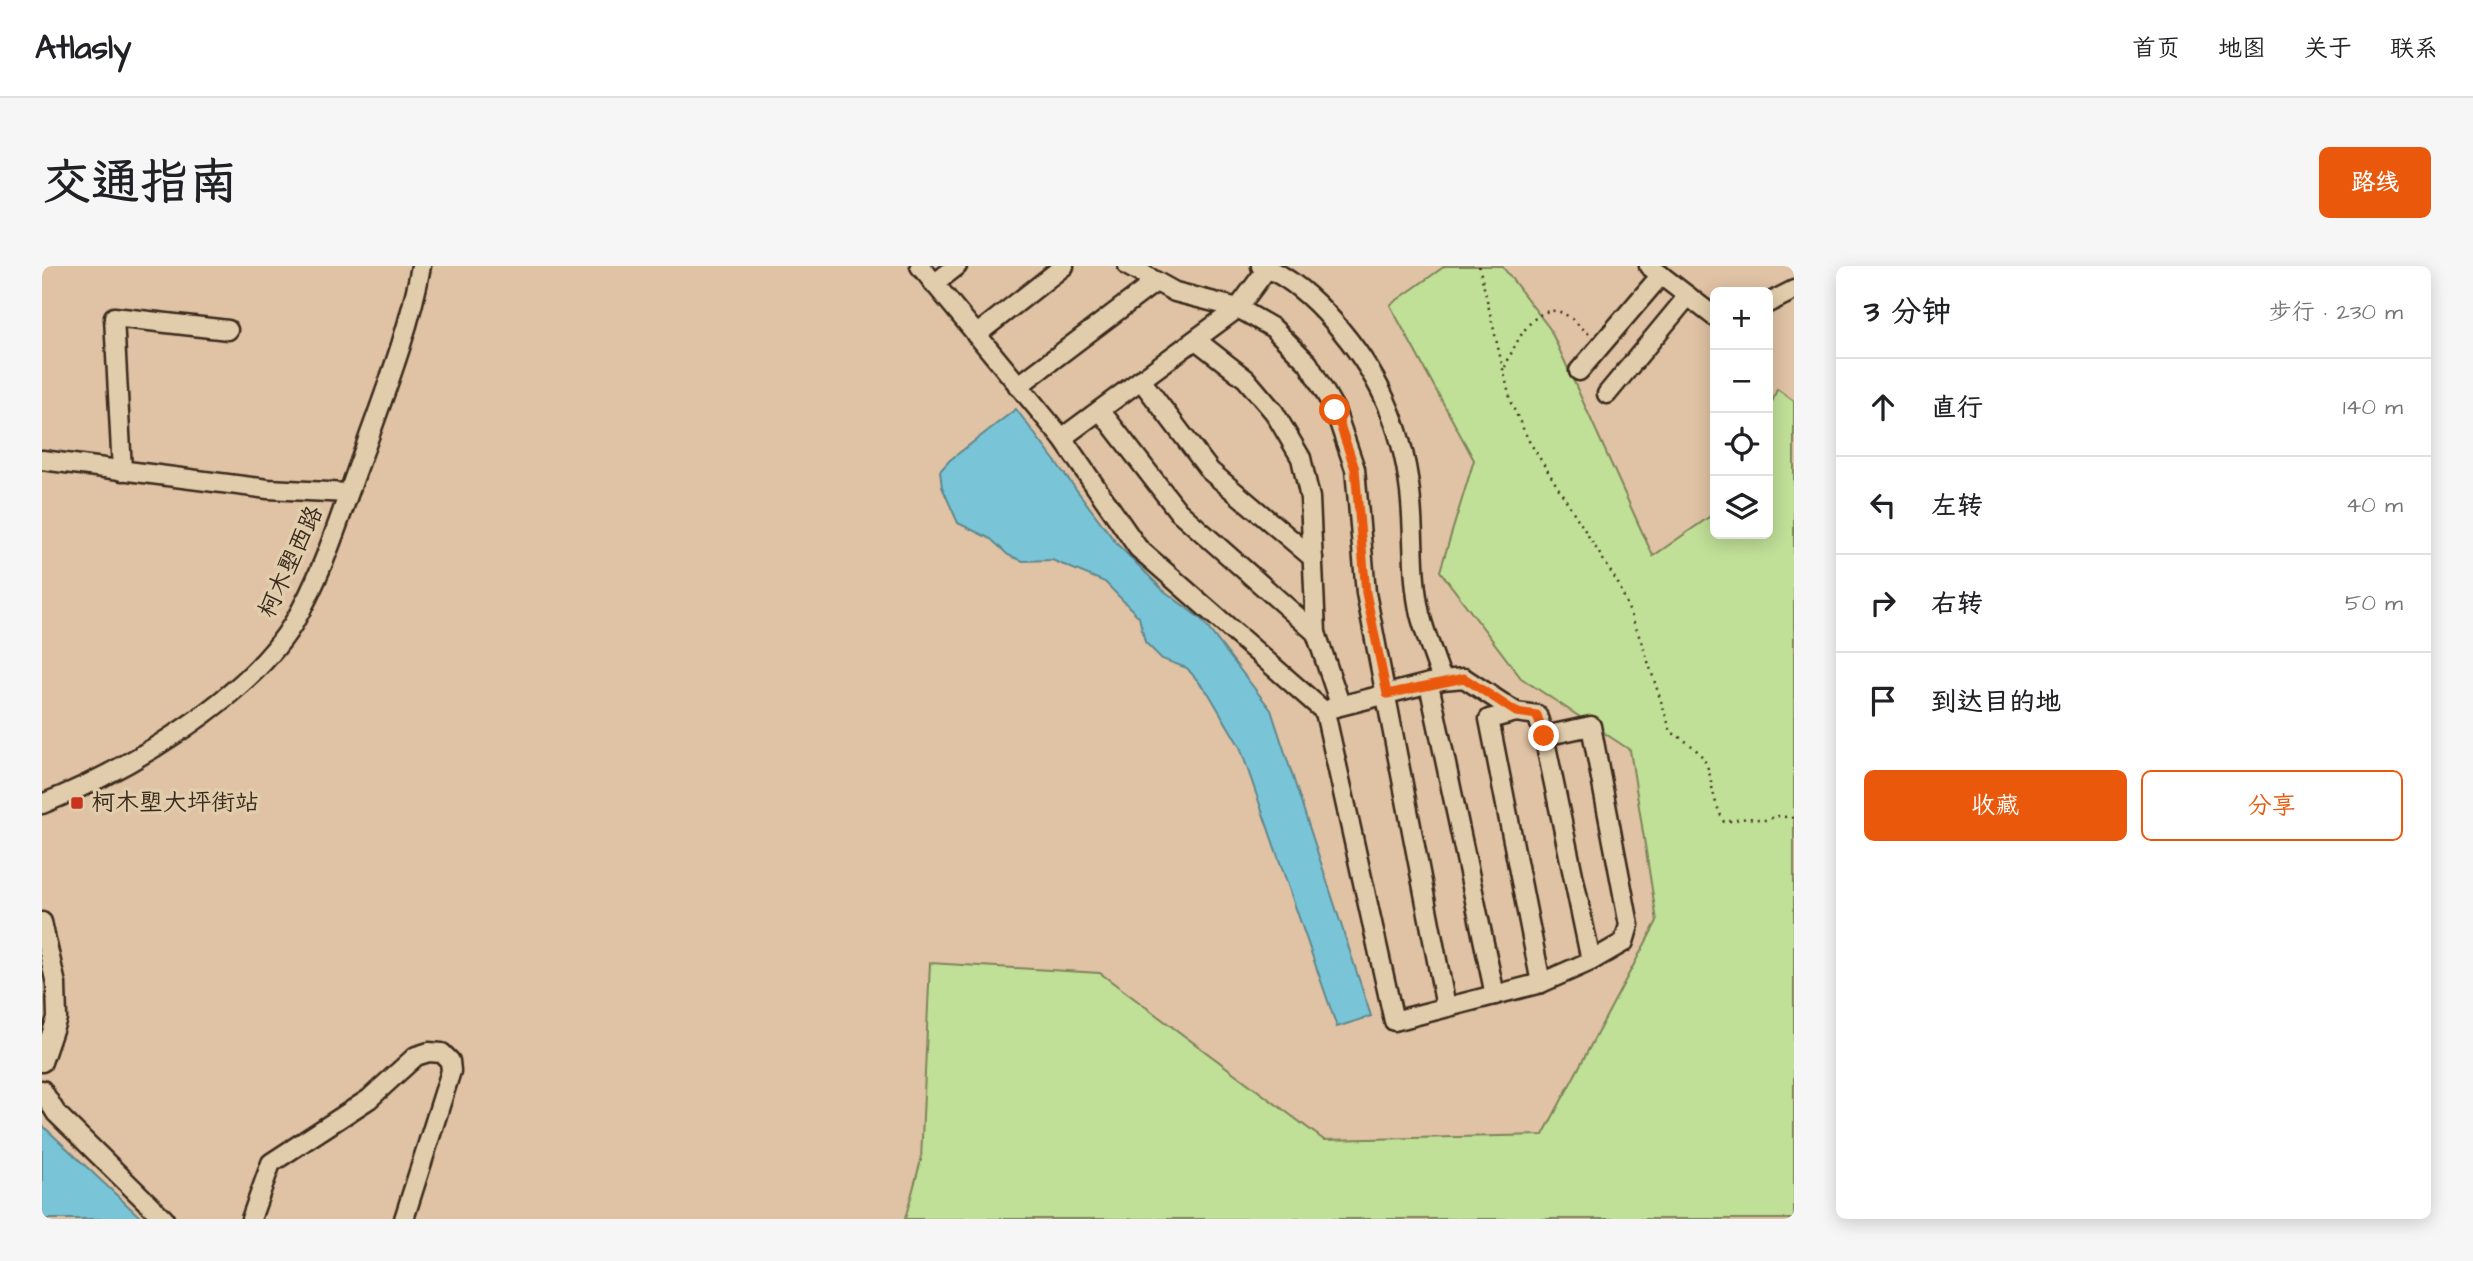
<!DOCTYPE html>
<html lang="zh">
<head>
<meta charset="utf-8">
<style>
	body { margin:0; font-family:"Architects Daughter","LXGW WenKai TC",sans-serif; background:#f6f6f6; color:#202124 }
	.controls { position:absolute; right:21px; top:21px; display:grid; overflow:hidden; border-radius:10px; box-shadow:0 4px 18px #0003 }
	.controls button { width:63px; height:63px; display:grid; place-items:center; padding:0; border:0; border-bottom:2px solid #e0e0e0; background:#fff; color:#202124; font:35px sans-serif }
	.stop { position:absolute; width:21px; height:21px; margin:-16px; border:5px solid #ea580c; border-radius:50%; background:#fff }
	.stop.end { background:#ea580c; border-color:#fff; box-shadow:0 2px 7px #0008 }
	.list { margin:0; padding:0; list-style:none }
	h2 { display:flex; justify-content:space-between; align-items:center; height:91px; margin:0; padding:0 28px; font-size:30px }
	h2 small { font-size:23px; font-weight:400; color:#757577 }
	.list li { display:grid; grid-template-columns:46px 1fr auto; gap:21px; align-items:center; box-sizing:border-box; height:98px; padding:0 28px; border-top:2px solid #e0e0e0 }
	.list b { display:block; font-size:26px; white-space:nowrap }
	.list em { font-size:23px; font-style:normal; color:#757577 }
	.actions { display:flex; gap:14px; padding:21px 28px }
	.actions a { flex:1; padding:16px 0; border:2px solid #ea580c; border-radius:10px; text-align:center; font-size:24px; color:#ea580c }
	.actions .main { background:#ea580c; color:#fff }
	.icon { flex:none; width:38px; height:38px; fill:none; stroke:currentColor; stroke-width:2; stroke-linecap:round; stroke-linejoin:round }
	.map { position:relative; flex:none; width:1752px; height:953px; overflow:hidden; border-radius:10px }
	header { display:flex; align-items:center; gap:42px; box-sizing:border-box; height:98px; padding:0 35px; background:#fff; border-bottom:2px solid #e0e0e0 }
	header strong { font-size:33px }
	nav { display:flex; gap:38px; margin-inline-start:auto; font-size:24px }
	.intro { display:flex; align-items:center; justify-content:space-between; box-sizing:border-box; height:168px; padding:0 42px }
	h1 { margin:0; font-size:49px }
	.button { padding:18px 32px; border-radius:10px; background:#ea580c; color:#fff; font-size:24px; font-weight:700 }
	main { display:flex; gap:42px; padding:0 42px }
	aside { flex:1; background:#fff; border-radius:10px; box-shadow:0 4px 18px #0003 }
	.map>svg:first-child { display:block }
	.green { fill:#c0df97; stroke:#7e845a; stroke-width:2 }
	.water { fill:#79c5d7; stroke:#60878d; stroke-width:2 }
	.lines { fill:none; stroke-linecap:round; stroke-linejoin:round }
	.minor-casing { stroke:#3b2a1e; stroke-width:23 }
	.path { stroke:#3b2a1e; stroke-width:2.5; stroke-dasharray:2 5; stroke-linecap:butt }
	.minor { stroke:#e1cdab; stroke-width:18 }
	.route { stroke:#ea580c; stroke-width:9 }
	.poi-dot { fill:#c8321e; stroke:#e1cdab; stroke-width:2.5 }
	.labels { text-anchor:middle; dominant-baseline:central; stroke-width:7; stroke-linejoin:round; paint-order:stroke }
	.street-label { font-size:24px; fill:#3b2a1e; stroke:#e1cdab }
	.poi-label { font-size:24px; fill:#3b2a1e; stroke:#e1cdab; text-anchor:start }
</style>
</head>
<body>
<header>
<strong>Atlasly</strong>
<nav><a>首页</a><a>地图</a><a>关于</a><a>联系</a></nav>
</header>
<div class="intro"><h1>交通指南</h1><a class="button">路线</a></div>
<main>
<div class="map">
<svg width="1752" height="953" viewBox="0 0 1752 953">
	<rect width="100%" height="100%" fill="#e0c2a4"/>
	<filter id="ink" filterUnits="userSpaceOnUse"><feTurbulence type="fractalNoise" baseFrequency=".0143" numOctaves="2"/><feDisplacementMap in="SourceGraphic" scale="14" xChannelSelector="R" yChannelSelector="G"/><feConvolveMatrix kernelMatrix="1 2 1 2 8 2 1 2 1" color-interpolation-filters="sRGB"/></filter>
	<g filter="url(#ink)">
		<path class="green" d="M1403 0H1460L1508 63 1611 290 1673 247V268H1726V147L1735 123 1752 135V953H863L879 894 888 697 1058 707 1282 874 1501 869 1615 655 1588 484 1479 412 1398 305 1432 194 1348 39Z"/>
		<g class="water">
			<path d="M974 143 1075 278 1121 324 1159 353 1229 444 1329 750 1295 761 1198 481 1167 428 1145 402 1120 393 1103 376 1097 351 1063 316 1010 294 981 295 966 289 949 273 916 257 900 221 898 205 908 194Z"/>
			<path d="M0 859 100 953H0Z"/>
		</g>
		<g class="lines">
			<defs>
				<g id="minor">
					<path d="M878 0 1020 172 1096 282 1283 446 1352 755 1499 717 1549 695 1502 470 1549 460 1587 659 1582 676 1549 695"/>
					<path d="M1086 0 1133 26 1196 42 1231 62 1266 97 1293 144 1313 203 1324 327 1404 741"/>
					<path d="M1219 0C1246 9 1273 34 1291 55 1336 106 1360 158 1368 226 1373 267 1369 308 1378 348 1384 371 1393 393 1400 414"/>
					<path d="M1607 0 1673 51"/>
					<path d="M892 18 915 0"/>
					<path d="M1726 37 1752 24"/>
					<path d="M934 69 1022 0"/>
					<path d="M1154 74 1204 113 1232 146 1259 192 1268 232 1274 367 1298 438"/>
					<path d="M1537 105 1619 9"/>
					<path d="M1099 114 1168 205 1271 292"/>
					<path d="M976 120 1112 17"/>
					<path d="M1565 128 1646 30"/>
					<path d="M1058 144 1136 245 1274 367"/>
					<path d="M1020 172 1196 42 1227 0"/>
					<path d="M0 194 226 223 306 227"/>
					<path d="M80 205 72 51 186 64"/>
					<path d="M1387 418 1453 729"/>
					<path d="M1290 442 1400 414 1422 412 1474 446 1495 449 1502 470"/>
					<path d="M1474 446 1447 453 1499 717"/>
					<path d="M0 538C82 506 204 434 251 358 283 305 301 240 323 182 344 123 368 62 379 0"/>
					<path d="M0 656 14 718 15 752 0 796"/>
					<path d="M0 824 14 847 122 953"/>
					<path d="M209 953 229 897 327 833 374 790 387 786 400 787 408 795 409 805 362 953"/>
				</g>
			</defs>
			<use href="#minor" class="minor-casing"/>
			<g class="path">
				<path d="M1437 0 1469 137 1487 175 1577 319 1601 380 1629 466C1683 497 1658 509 1682 556L1706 552 1723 554 1736 550 1752 552"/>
				<path d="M1463 101C1471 83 1490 37 1518 46 1529 50 1540 63 1549 69"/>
			</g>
			<use href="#minor" class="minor"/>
		</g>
	</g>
	<g class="lines" filter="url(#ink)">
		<path class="route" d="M1293 144 1313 203 1324 327 1345 428 1422 412 1474 446 1495 449 1502 470"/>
	</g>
	<rect class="poi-dot" x="28" y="530" width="14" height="14" rx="3.5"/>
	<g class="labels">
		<g class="street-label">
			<text transform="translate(249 296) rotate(-65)">柯木塱西路</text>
		</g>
		<g class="poi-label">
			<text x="49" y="537">柯木塱大坪街站</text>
		</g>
	</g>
</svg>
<div class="controls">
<button>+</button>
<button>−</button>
<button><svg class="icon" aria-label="locate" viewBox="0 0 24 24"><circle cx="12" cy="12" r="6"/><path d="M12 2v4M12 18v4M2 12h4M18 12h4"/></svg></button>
<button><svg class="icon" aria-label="layers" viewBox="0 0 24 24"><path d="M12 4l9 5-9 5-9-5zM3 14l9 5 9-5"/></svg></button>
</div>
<div class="stop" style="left:1293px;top:144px"></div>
<div class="stop end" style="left:1502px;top:470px"></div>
</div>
<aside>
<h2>3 分钟<small>步行 · 230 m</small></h2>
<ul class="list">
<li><svg class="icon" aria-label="ahead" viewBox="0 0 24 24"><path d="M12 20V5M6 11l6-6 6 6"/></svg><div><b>直行</b></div><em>140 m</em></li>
<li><svg class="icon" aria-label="left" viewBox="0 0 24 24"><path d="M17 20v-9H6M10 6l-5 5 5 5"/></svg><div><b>左转</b></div><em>40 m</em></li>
<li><svg class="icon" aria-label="right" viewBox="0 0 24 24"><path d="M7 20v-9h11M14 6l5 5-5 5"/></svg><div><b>右转</b></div><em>50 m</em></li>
<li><svg class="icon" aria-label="arrive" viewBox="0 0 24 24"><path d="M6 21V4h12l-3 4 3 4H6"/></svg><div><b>到达目的地</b></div></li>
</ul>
<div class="actions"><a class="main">收藏</a><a>分享</a></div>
</aside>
</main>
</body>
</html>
